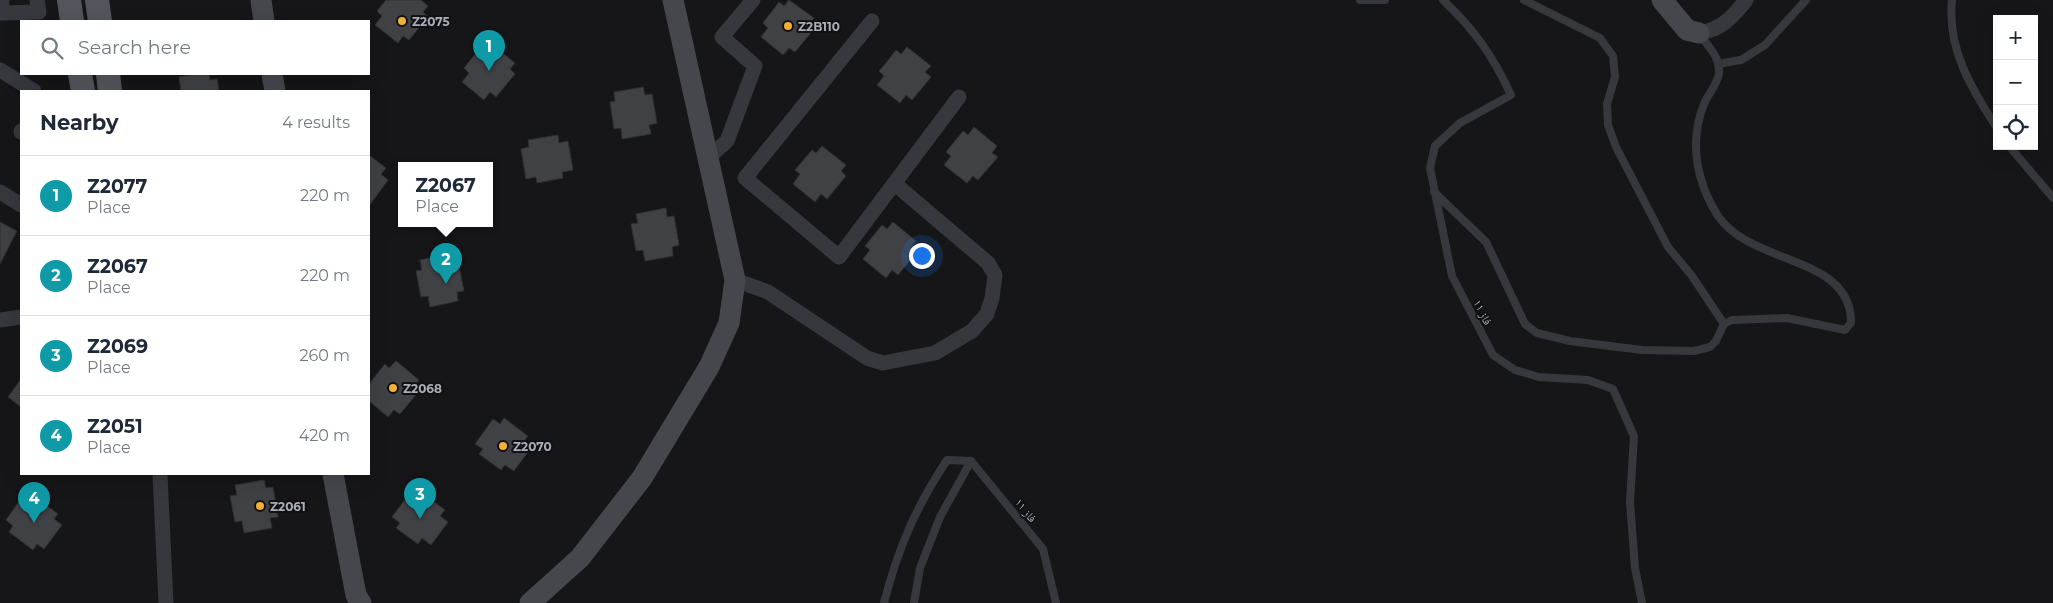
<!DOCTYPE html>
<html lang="en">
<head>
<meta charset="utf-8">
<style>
	body { margin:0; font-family:Montserrat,"Noto Naskh Arabic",sans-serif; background:#f6f6f7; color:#1f2937 }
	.controls { position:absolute; right:15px; top:15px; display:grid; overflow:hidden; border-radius:0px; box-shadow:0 5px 20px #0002 }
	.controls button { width:45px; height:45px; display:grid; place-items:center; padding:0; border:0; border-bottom:1px solid #e0e1e3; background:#fff; color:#1f2937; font:25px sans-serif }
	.you { position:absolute; left:921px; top:255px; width:18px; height:18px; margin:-12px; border:4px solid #fff; border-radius:50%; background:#1a73e8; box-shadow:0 0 0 8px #1a73e833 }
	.badge { display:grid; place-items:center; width:32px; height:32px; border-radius:50%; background:#7e6636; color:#fff; font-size:16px; font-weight:700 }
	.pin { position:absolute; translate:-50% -41px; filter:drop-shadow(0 1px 2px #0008) }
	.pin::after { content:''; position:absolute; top:26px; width:18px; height:15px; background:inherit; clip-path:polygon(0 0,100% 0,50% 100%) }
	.popup { position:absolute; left:398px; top:162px; width:95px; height:65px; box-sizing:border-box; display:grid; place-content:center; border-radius:0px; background:#fff; filter:drop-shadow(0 1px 4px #0005); font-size:16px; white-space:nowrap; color:#747a83 }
	.popup b { font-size:19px; color:#1f2937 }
	.popup::after { content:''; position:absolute; left:50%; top:100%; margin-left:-10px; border:10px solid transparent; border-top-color:#fff }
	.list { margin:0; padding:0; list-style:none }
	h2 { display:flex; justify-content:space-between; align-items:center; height:65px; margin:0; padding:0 20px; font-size:21px }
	h2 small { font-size:16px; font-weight:400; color:#747a83 }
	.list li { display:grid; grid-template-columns:32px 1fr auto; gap:15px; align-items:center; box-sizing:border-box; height:80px; padding:0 20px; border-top:1px solid #e0e1e3 }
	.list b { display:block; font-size:19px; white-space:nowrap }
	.list p { margin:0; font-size:16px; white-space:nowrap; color:#747a83 }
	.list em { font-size:16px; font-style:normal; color:#747a83 }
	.icon { flex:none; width:28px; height:28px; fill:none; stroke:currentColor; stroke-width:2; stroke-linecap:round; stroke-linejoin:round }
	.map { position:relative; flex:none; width:2053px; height:603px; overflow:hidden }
	.search { position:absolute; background:#fff; box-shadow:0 5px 20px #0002; left:20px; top:20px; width:350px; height:55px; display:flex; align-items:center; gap:12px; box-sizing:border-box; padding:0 18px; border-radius:0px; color:#747a83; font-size:19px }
	.panel { position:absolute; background:#fff; box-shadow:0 5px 20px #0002; left:20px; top:90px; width:350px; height:385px; border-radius:0px }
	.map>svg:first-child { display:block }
	.building { fill:#404145; stroke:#303034 }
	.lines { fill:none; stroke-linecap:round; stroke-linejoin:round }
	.lane { stroke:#37383d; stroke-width:8 }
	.street { stroke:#37383d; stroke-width:15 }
	.secondary { stroke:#45474d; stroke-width:21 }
	.primary { stroke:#53555c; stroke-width:24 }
	.poi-dot { fill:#f2b134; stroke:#111113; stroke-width:2 }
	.labels { text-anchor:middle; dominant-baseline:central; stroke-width:4; stroke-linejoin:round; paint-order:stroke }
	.poi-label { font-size:12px; font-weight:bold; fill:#a8adb8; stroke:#111113; text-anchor:start }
	.street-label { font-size:12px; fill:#a8adb8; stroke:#111113 }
</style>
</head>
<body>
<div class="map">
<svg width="2053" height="603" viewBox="0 0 2053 603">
	<rect width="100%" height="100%" fill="#161618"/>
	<g class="building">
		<path d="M386 0H421L428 6 423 12 428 17 409 40 403 36 398 43 375 25 382 16 377 11Z"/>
		<path d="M789 0 814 18 808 24 814 29 795 52 789 48 783 55 761 37 768 28 763 23 779 2 784 6Z"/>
		<path d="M491 44 515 63 510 69 515 74 496 97 490 92 484 100 462 82 469 73 464 68 481 47 485 51Z"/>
		<path d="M907 47 931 66 925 72 931 77 912 100 906 95 900 103 877 85 884 76 879 71 886 63 896 50 901 54Z"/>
		<path d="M196 74H209L210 80 217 79 219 91H181L179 77Z"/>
		<path d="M643 87 645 95 652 94 657 123 649 125 651 134 622 139 621 128 614 129 610 102 615 101 614 92Z"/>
		<path d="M974 127 997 146 992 153 998 157 978 180 973 176 967 183 944 165 951 156 946 152 963 131 968 135Z"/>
		<path d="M558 135 559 143 568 141 573 170 562 172 563 178 537 183 536 177 526 179 521 149 529 147 528 140Z"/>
		<path d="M822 146 846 165 841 171 846 176 827 199 821 194 815 202 793 184 800 174 795 170 812 150 816 153Z"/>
		<path d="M369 155 386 168 381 174 388 180 369 206Z"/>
		<path d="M666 208 667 217 674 216 679 245 672 247 673 256 645 261 643 250 636 251 631 224 638 223 636 214Z"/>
		<path d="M0 222 17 231 0 264Z"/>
		<path d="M893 222 916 241 911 247 917 252 898 275 892 270 886 278 863 259 870 250 865 246 882 225 887 229Z"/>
		<path d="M450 254 451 262 458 261 464 291 457 292 458 301 430 307 428 296 421 297 416 271 422 270 420 260Z"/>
		<path d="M396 361 419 380 414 387 419 391 400 414 394 410 388 417 369 401V384L385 364 389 368Z"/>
		<path d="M21 379V407L8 397Z"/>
		<path d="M504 418 528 436 523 442 531 448 514 471 505 465 501 470 479 454 483 449 475 444 493 419 500 424Z"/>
		<path d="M264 480 266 488 273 487 278 517 270 518 272 528 244 533 242 521 235 522 230 496 237 495 235 485Z"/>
		<path d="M421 492 445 510 440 516 448 522 431 545 422 538 418 544 396 528 400 523 392 517 410 493 417 498Z"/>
		<path d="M22 497 32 504 36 498 58 514 54 519 62 525 44 549 37 544 33 550 9 532 13 526 6 520Z"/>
	</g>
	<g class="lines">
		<g class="lane">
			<path d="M1360 0H1385"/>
			<path d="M1443 0C1474 29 1493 56 1511 95L1460 123 1435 146 1430 168 1452 276 1493 355 1515 370 1539 377 1588 380 1613 389 1634 436 1630 502 1635 568 1642 603"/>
			<path d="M1524 0 1600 38 1613 56 1615 77 1607 104 1608 125 1616 147 1668 247 1692 276 1724 324"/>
			<path d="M1952 0C1947 49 1971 88 1997 128"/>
			<path d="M1718 64 1741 60 1765 45 1806 0"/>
			<path d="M2009 146 2053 198"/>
			<path d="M1434 192 1486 242 1525 324 1537 333 1570 341 1642 350 1694 351 1710 347 1716 341 1724 324 1732 320 1787 318 1845 330 1851 323C1852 255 1752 266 1718 216 1696 182 1689 141 1704 104 1708 94 1718 84 1719 73 1721 58 1707 45 1699 33"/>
			<path d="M884 603C898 548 916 507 947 460L971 461 1043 549 1056 603"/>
			<path d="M914 603 920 568 940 517 971 461"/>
		</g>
		<g class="street">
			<path d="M2 0 1 13 39 12 37 0"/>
			<path d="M872 21 745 178 839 257 959 97"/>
			<path d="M1699 33C1721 30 1733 17 1746 0"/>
			<path d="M0 70 34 91"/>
			<path d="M21 131V132"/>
			<path d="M708 158 727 141 755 66 722 37 753 0"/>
			<path d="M0 192 21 205"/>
			<path d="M735 280 768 292 867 358 883 363 935 353 972 331 987 314 992 298 995 275 988 263 895 184"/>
			<path d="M0 320 21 317"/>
			<path d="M160 474 166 603"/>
		</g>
		<g class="secondary">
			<path d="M261 0 264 21"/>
			<path d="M1662 0 1687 30 1699 33"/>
			<path d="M272 74 275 91"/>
			<path d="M333 474 356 595 361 603"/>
			<path d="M530 603 580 558 642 478 709 367 729 323 735 280 673 0"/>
		</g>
		<g class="primary">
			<path d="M69 0 72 21"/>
			<path d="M97 0 100 21"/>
			<path d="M80 74 83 91"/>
			<path d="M108 74 110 91"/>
		</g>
	</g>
	<g class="poi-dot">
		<circle cx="402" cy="21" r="5"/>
		<circle cx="788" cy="26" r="5"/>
		<circle cx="393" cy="388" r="5"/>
		<circle cx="503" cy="446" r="5"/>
		<circle cx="260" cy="506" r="5"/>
	</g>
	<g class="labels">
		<g class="poi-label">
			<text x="412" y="21">Z2075</text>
			<text x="798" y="26">Z2B110</text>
			<text x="403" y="388">Z2068</text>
			<text x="513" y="446">Z2070</text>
			<text x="270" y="506">Z2061</text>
		</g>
		<g class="street-label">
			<text transform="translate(1483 312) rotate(63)">فاز ۱۱</text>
			<text transform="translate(1026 510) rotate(51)">فاز ۱۱</text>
		</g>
	</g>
</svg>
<div class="controls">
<button>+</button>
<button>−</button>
<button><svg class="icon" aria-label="locate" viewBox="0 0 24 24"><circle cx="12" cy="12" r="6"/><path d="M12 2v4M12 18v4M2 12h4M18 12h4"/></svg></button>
</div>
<div class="you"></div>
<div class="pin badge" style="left:489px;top:71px;background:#0f9aa8">1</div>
<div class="pin badge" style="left:446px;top:284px;background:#0f9aa8">2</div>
<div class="popup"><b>Z2067</b>Place</div>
<div class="pin badge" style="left:420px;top:519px;background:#0f9aa8">3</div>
<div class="pin badge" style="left:34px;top:523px;background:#0f9aa8">4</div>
<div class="search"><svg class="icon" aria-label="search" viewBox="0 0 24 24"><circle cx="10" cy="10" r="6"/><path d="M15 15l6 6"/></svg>Search here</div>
<section class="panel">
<h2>Nearby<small>4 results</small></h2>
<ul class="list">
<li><span class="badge" style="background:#0f9aa8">1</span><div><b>Z2077</b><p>Place</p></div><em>220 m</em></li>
<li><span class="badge" style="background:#0f9aa8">2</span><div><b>Z2067</b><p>Place</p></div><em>220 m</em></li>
<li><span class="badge" style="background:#0f9aa8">3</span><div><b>Z2069</b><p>Place</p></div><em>260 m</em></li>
<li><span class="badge" style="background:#0f9aa8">4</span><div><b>Z2051</b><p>Place</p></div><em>420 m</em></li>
</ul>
</section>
</div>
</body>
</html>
